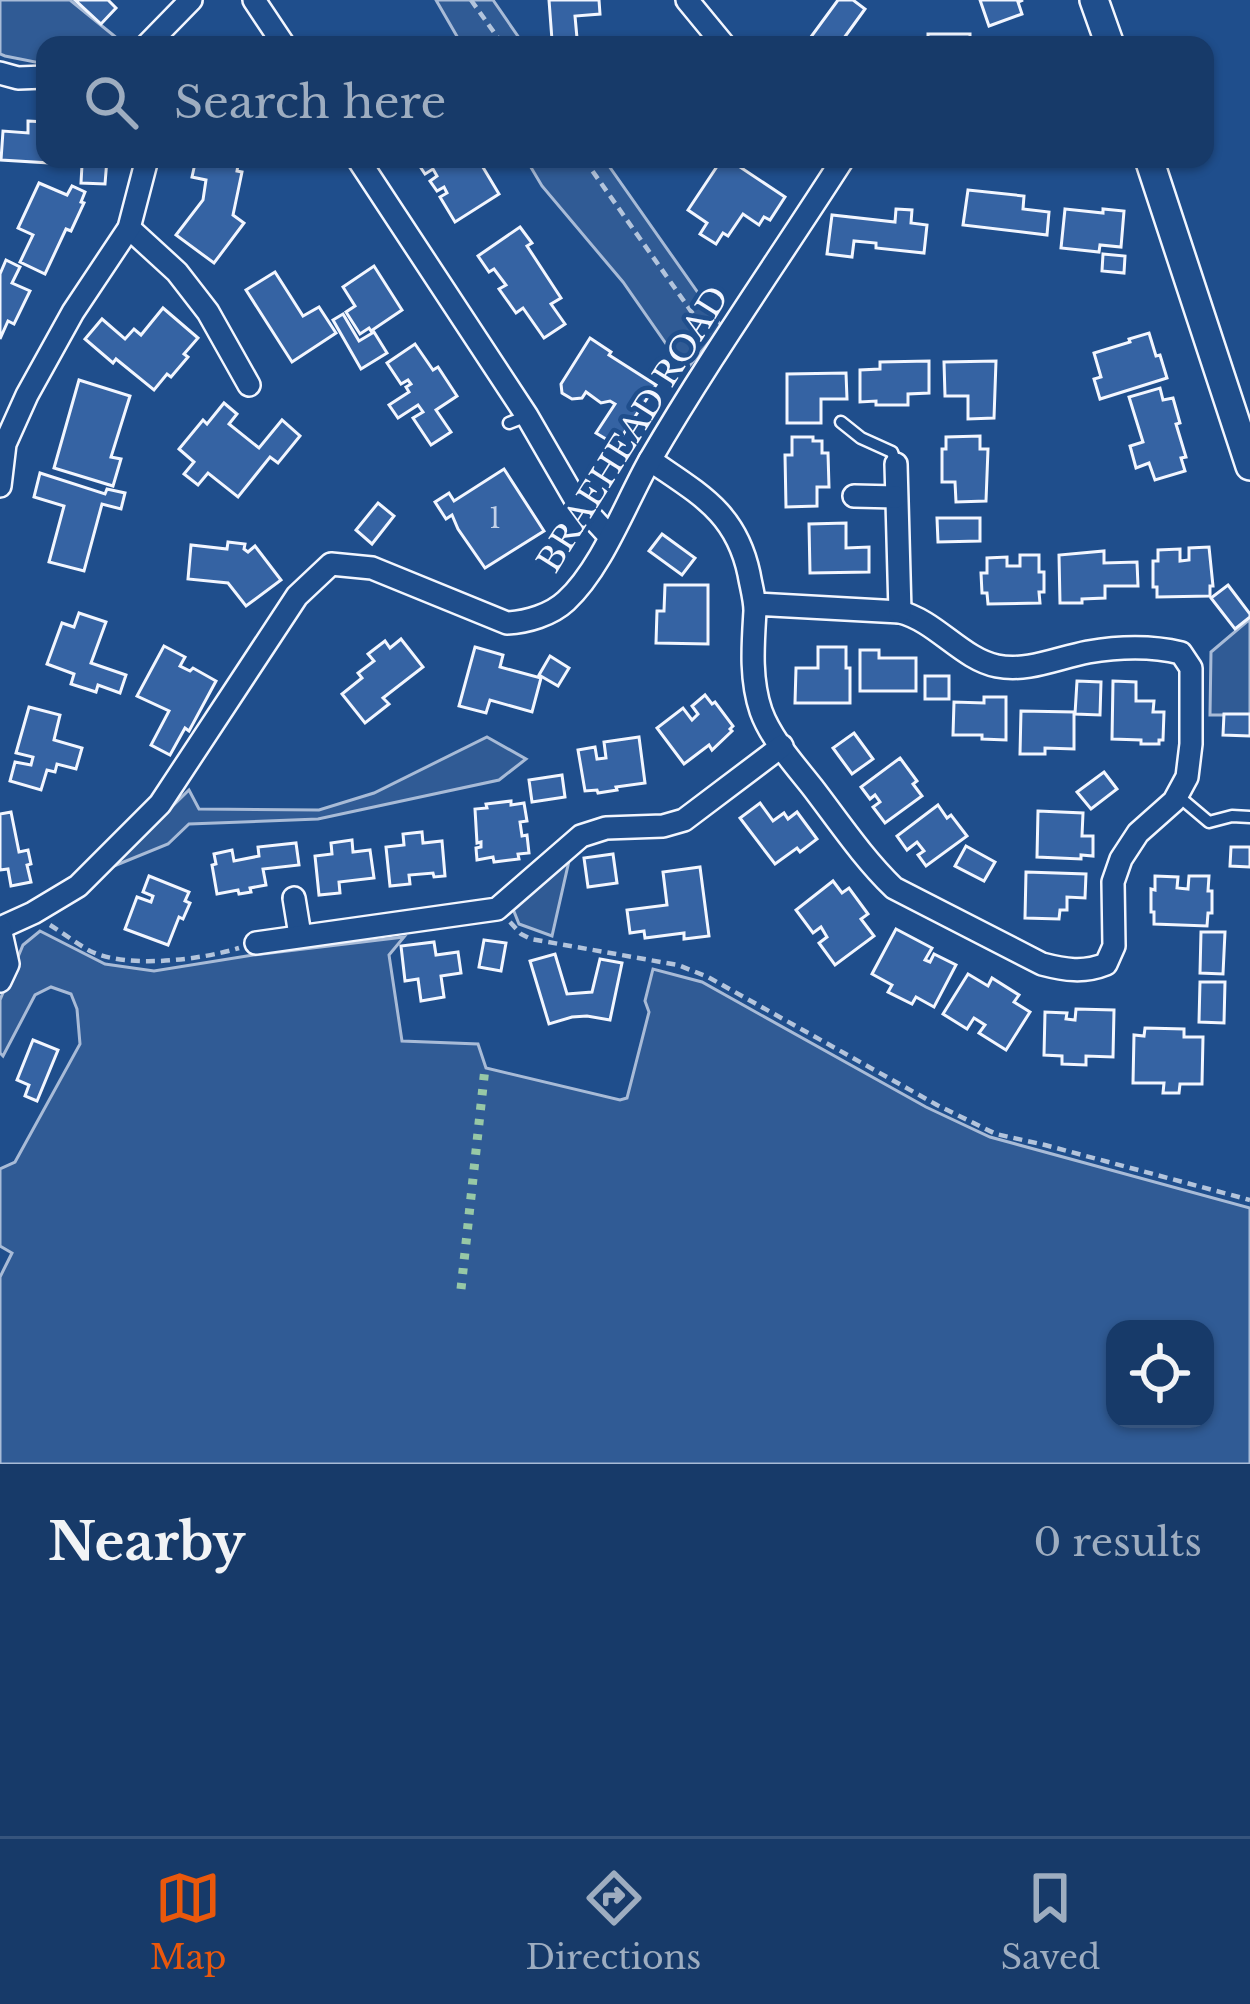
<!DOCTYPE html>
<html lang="en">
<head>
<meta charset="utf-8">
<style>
	body { margin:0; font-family:"Libre Baskerville",serif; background:#20416f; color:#f1f3f6 }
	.controls { position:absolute; right:36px; bottom:36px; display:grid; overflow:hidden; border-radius:24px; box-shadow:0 3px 9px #0004 }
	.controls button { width:108px; height:108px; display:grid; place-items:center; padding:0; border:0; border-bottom:3px solid #36547d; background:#173a69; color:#f1f3f6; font:60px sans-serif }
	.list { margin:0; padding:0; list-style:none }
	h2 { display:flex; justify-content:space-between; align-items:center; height:156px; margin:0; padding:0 48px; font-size:51px }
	h2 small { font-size:39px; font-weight:400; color:#9eadc0 }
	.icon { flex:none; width:66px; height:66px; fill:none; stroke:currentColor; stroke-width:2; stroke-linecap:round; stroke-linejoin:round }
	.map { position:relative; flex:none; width:1250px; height:1464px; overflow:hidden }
	.search { position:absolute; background:#173a69; box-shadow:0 3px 9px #0004; left:36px; right:36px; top:36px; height:132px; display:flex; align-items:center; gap:30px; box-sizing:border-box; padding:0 42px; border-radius:24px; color:#9eadc0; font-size:45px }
	.sheet { height:372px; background:#173a69 }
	nav { display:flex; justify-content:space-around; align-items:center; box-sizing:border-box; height:168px; border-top:3px solid #36547d; background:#173a69; font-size:33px; color:#9eadc0 }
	nav a { display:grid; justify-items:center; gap:6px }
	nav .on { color:#ea580c }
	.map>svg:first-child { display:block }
	.built { fill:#305b95; stroke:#a8bbd7; stroke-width:3; fill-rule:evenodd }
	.building { fill:#3563a3; stroke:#f2f6ff; stroke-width:3 }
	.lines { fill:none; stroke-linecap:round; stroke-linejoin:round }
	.lane-casing { stroke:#f2f6ff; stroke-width:15 }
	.street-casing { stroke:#f2f6ff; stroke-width:26 }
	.secondary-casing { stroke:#f2f6ff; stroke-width:32 }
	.path { stroke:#b3c4dc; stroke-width:4.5; stroke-dasharray:9 6; stroke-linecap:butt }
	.lane { stroke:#1f4e8c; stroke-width:10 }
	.street { stroke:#1f4e8c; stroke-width:21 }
	.secondary { stroke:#1f4e8c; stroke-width:27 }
	.hedge { stroke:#97c8a6; stroke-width:9; stroke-dasharray:6 9; stroke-linecap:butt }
	.labels { text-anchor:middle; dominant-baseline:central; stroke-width:9; stroke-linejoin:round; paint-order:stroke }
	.number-label { font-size:27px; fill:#c3d1e8 }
	.street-label { font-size:33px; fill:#f2f6ff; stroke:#1f4e8c }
</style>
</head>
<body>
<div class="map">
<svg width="1250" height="1464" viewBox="0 0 1250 1464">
	<rect width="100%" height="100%" fill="#1f4e8c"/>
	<g class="built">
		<path d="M0 0H70L118 39 106 45H45V64L5 56 0 54Z"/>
		<path d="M436 0H493L524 45H462Z"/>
		<path d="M526 159H604L722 327 685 371 623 282 542 186Z"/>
		<path d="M1250 619V715H1210L1211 652Z"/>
		<path d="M487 737 526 759 499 780 318 819 189 824 168 844 109 868 189 790 199 809 319 810 374 793Z"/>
		<path d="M582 846 569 861 552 936 519 924 513 909Z"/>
		<path d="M40 931 105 964 154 971 253 955 404 937 389 955 402 1041 478 1044 486 1068 620 1100 627 1098 649 1012 645 1001 653 969 702 982 926 1107 990 1137 1250 1208V1464H0V1277L12 1253 0 1246V1169L15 1162 80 1044 77 1009 71 994 51 987 35 995 3 1056 0 1053V1000L23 945ZM1115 1329H1205V1419H1115Z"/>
	</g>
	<g class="building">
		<path d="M75 0H108L116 8 101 24Z"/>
		<path d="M549 0H599L600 14 575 16 577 38 552 40Z"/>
		<path d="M838 0H853L865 9 844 38 854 45H805Z"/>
		<path d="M980 0H1023L1018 2 1022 14 989 26Z"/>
		<rect x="928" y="34" width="42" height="11"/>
		<path d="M28 121 45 122V159H107L105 184 81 183 82 165 1 160 3 131 28 133Z"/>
		<path d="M196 159H239L237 171 242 172 233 215 244 223 214 263 176 235 203 200 206 180 192 177Z"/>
		<path d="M415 159H478L499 194 455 222 440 197 447 193 444 187 437 191 430 181 437 176 433 169 425 174Z"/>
		<path d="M722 159H728L785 197 770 220 764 217 759 225 743 214 728 236 723 233 716 244 700 234 707 223 688 210Z"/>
		<path d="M39 183 67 195 72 186 85 192 81 202 84 203 71 231 66 229 45 274 20 262 33 235 18 228Z"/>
		<path d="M968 190 1024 196 1023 209 1049 212 1047 235 963 225Z"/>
		<path d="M896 209 912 210 911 223 927 225 924 253 876 248V243L854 241 852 257 827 254 832 215 895 222Z"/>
		<path d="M1065 209 1103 213V209L1124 211 1121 247 1100 245 1099 252 1061 248Z"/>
		<path d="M520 227 532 243 527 246 561 298 551 304 565 324 544 338 523 308 516 313 499 289 506 285 494 269 489 272 478 256Z"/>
		<path d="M1103 254 1125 256 1124 273 1102 271Z"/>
		<path d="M6 260 20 267 12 283 30 291 14 324 8 321 0 339V274Z"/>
		<path d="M374 266 402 310 371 331 369 328 360 334 346 312 355 306 343 287Z"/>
		<path d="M275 272 303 316 319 307 336 333 292 362 246 290Z"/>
		<path d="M163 308 198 338 184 354 188 357 171 377 167 374 154 390 116 359 113 363 85 339 102 319 125 339 134 329 141 335Z"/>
		<path d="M343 314 359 341 374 332 387 353 361 369 333 320Z"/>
		<path d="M1149 333 1156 356 1160 355 1167 378 1100 399 1094 379 1101 377 1094 353 1130 342 1129 339Z"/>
		<path d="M590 338 611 352 609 355 656 385 616 445 596 433 615 404 610 401 601 403 586 392 582 398 572 399 562 393 561 384Z"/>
		<path d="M415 344 433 370 438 367 457 396 436 410 451 432 431 445 413 418 423 412 418 405 398 418 389 405 409 392 406 387 411 384 408 380 401 384 387 363Z"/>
		<path d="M929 361V393L908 394V405H876V401L860 402V370L880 369V362Z"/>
		<path d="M996 361 994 418 968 419V396H945L944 362Z"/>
		<path d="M846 373 847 399H821V423H787V374Z"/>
		<path d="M79 380 130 396 111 457 121 459 113 486 54 468Z"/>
		<path d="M1160 388 1163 400 1173 398 1180 423 1176 424 1186 457 1181 458 1185 471 1155 480 1149 463 1136 468 1130 446 1143 442 1129 397Z"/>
		<path d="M224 403 237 414 229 424 259 448 282 420 300 436 278 463 270 457 238 497 208 473 198 485 184 474 194 462 179 449 203 420 207 424Z"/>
		<path d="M980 436V449H988L986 501 956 502 955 482H942V449H946V437Z"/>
		<path d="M792 437H813V441H822V453H828L829 487H817V506L786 507 785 455H792Z"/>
		<path d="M504 469 544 531 485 568 458 529 452 515 446 519 435 502 449 493 454 501Z"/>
		<path d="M40 473 105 494 107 489 125 493 121 509 102 504 84 571 49 562 64 506 34 497Z"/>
		<path d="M378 503 394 516 372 544 356 530Z"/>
		<path d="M937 518H980V541L938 542Z"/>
		<path d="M846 523V548L869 547V572L810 573 809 524Z"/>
		<path d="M662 534 695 558 682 575 649 551Z"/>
		<path d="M228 542 245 544 244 549 248 552 255 546 281 580 246 606 228 583 188 579 191 545 227 549Z"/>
		<path d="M1209 547 1213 586H1210V596L1157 597V587H1153V561H1158V550L1180 549V561L1189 560V548Z"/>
		<path d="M1104 551V563L1137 562 1138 586H1105V598L1082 599V603H1060L1059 555Z"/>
		<path d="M1020 555H1039V572H1044V592H1039L1040 603 988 604 987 593H982L981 573H987V558L1007 557V566H1020Z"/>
		<path d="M665 585H708V644L656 643 657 611H664Z"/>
		<path d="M1228 585 1250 614V617L1235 629 1211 598Z"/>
		<path d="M79 613 106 622 91 663 126 675 120 693 98 685 96 692 71 684 74 674 47 664 62 623 74 627Z"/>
		<path d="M401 639 423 667 383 698 389 704 365 723 342 694 362 678 358 673 374 661 368 654 385 641 390 648Z"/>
		<path d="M164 646 185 657 180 666 190 671 193 668 216 681 189 731 185 728 170 755 151 745 169 711 137 696Z"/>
		<path d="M475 647 503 655 500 667 541 678 532 712 490 700 486 713 459 706Z"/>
		<path d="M818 647H846V668H850V703H795L796 668H818Z"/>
		<path d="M860 650H879V658H916V691H860Z"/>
		<path d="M550 656 569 668 558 686 539 675Z"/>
		<rect x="925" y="676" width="24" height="23"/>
		<path d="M1077 681 1101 682 1100 715 1075 714Z"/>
		<path d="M1113 681 1136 682V701H1154L1153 712H1164L1163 740H1159V744H1141V740L1112 739Z"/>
		<path d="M705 695 712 704 715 702 733 726 730 729 732 731 712 750 709 745 684 764 657 728 683 708 692 720 698 714 692 706Z"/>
		<path d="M984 697H1006V740L982 739V735H953L954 702 984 703Z"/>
		<path d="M29 707 60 715 54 740 82 748 76 769 57 764 55 772 47 770 41 790 10 781 15 762 31 765 33 757 16 753Z"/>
		<path d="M1021 711 1074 712V749L1045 748V754H1020Z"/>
		<path d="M1224 714H1250V736L1223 735Z"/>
		<path d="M854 733 873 759 852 774 833 748Z"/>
		<path d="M639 737 645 783 616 787 617 790 598 793 597 790 585 791 578 750 595 747 597 759 606 758 604 742Z"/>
		<path d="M900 758 917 781 913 784 922 796 885 823 873 807 880 802 875 795 870 799 861 787Z"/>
		<path d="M1104 772 1117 789 1091 809 1077 792Z"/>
		<path d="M562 775 565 797 532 802 529 780Z"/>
		<path d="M511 801V805L524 803 527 821 520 822 522 836 527 835 529 853 518 854 519 859 494 862 493 857 477 860 476 848 481 847V842L477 843 475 809 487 808 486 804Z"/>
		<path d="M760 803 773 821 784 813 788 819 797 812 817 839 800 852 797 848 775 864 740 818Z"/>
		<path d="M938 805 947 818 951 815 967 836 926 866 918 855 924 851 917 842 907 850 897 836Z"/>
		<path d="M1038 811 1083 813 1082 836H1093V856L1081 855V859L1037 857Z"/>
		<path d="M11 812 19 852 28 850 31 864 27 865 31 882 11 886 8 869 0 870V814Z"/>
		<path d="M422 832 423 843 442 841 445 876 434 877 433 873 409 875 410 884 390 886 386 847 404 845 403 834Z"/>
		<path d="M352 840 353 852 370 850 374 878 339 882 340 893 319 895 315 856 332 854 331 843Z"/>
		<path d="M296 843 299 865 263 869 266 885 250 888 251 892 239 894 238 890 217 894 212 865 216 864 214 854 232 850 234 861 259 856 258 847Z"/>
		<path d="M966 846 995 862 984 881 955 866Z"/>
		<path d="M1231 847H1250V867L1230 866Z"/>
		<path d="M613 854 617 883 588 887 584 858Z"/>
		<path d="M700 867 709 936 684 939V933L645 938 644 931 630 933 627 910 667 905 663 872Z"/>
		<path d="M1026 872 1086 874 1085 898 1067 897V910H1060L1059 919 1025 918Z"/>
		<path d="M149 876 189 892 185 901 190 903 183 919 179 917 168 945 125 929 137 897 151 902 153 896 143 892Z"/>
		<path d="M1155 876 1178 877 1177 888 1188 889 1189 876H1209L1208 891H1212V913H1208L1207 926 1154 924V912H1151V889L1155 890Z"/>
		<path d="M833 881 842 893 849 888 868 914 861 919 874 936 835 965 819 943 827 937 821 927 813 933 796 910Z"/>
		<path d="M896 929 932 948 925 960 930 962 934 954 956 965 934 1007 916 997 912 1004 888 992 892 985 872 974Z"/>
		<path d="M1201 932H1225L1223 974 1200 973Z"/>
		<path d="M484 940 506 943 501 971 479 967Z"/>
		<path d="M434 942 436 955 458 952 461 973 441 976 444 997 421 1001 418 979 405 981 401 946Z"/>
		<path d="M555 954 567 994 592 992 600 959 622 963 610 1020 587 1016 572 1017 549 1024 530 961Z"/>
		<path d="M968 974 988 986 992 978 1019 995 1014 1002 1030 1012 1006 1050 979 1033 985 1025 974 1018 967 1029 943 1014Z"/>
		<path d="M1200 982H1225L1224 1023 1199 1022Z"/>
		<path d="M1076 1009 1114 1010 1113 1057 1086 1056V1065L1062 1064V1056L1044 1055 1045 1012 1067 1013 1066 1019 1075 1020Z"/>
		<path d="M1145 1028 1184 1029V1037H1203L1202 1084H1180L1179 1093H1163L1164 1083H1133L1134 1035 1144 1036Z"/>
		<path d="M33 1040 58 1050 37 1101 25 1096 29 1085 17 1080Z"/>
	</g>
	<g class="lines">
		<defs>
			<g id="lane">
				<path d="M841 422 861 438 892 452 896 464"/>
				<path d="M509 423 527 416"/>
				<path d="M1177 795 1209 822 1232 816 1250 817"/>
			</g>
			<g id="street">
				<path d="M254 0 284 45"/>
				<path d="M687 0 724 45"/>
				<path d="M147 45 191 0"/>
				<path d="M0 73 18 78 45 77"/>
				<path d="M358 159 527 416 575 499 610 537"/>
				<path d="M129 228 177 272 208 312 249 385"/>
				<path d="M650 460C699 494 736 512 749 574 751 586 755 599 755 611 753 644 750 679 761 711 771 739 795 765 813 788 839 822 863 858 894 888L1042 964C1065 970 1084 973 1106 964L1114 946 1113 882 1121 859 1138 833 1174 801 1187 777 1191 744V668L1181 653C1152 646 1118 647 1088 652 1057 658 1028 672 997 666 962 659 936 621 900 612L755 604"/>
				<path d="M896 464 900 612"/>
				<path d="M0 486 5 444 27 395 73 312 129 228 147 159"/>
				<path d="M854 496 896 497"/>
				<path d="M294 898 300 935"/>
				<path d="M0 928 33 913 78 886 160 804 297 596 331 564 372 568 507 623C527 622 551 615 566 601 602 568 626 502 650 460 710 357 779 259 843 159"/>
				<path d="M256 943 497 909 581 836 606 828 663 826 684 820 782 746"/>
				<path d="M0 981 8 964 0 928"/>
			</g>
			<g id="secondary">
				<path d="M1094 0 1110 45"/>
				<path d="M1149 159 1250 466"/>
			</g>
		</defs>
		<use href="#lane" class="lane-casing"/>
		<use href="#street" class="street-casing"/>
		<use href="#secondary" class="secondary-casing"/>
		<g class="path">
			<path d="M471 0 503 45"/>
			<path d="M584 159 705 331"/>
			<path d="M1101 159 1125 162"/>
			<path d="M510 922 521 934 531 939 678 965 708 977 937 1105 996 1134 1045 1145 1250 1200"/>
			<path d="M50 925C63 933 76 943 90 951 127 969 200 960 239 948"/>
		</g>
		<use href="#lane" class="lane"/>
		<use href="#street" class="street"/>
		<use href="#secondary" class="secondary"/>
		<path class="hedge" d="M461 1289 485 1068"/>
	</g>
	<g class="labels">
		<g class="number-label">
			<text x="495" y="518">1</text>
		</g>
		<g class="street-label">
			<text transform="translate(633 429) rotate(-58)">BRAEHEAD ROAD</text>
		</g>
	</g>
</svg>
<div class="controls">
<button><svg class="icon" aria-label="locate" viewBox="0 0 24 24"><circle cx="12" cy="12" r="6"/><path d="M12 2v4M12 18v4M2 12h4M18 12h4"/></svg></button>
</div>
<div class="search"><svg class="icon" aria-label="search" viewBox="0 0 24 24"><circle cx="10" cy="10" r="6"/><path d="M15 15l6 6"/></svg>Search here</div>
</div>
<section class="sheet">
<h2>Nearby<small>0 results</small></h2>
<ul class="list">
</ul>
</section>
<nav>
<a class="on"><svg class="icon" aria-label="map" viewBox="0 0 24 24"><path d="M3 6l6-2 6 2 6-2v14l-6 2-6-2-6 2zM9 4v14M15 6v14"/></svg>Map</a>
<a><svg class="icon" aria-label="directions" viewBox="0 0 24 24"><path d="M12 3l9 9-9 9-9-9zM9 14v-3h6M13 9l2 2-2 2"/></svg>Directions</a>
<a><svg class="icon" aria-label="saved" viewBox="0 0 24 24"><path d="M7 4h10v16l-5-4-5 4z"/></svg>Saved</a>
</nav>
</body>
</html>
